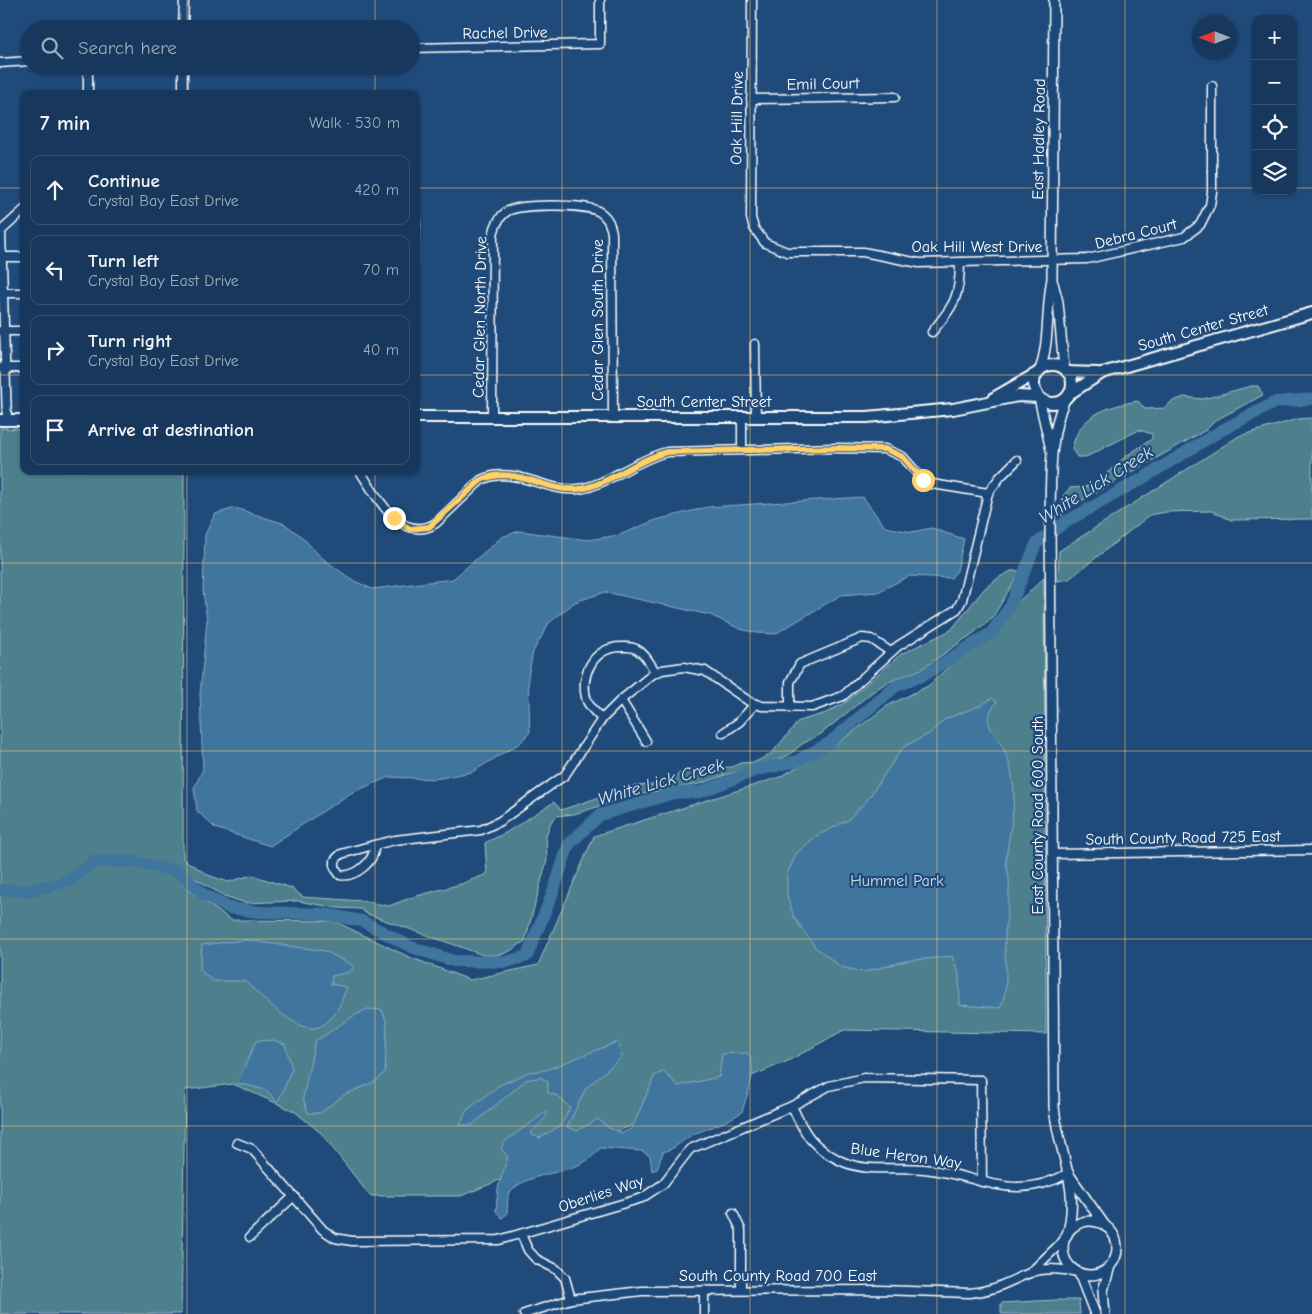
<!DOCTYPE html>
<html lang="en">
<head>
<meta charset="utf-8">
<style>
	body { margin:0; font-family:"Comic Neue",sans-serif; background:#203f62; color:#f1f3f6 }
	.controls { position:absolute; right:15px; top:15px; display:grid; overflow:hidden; border-radius:10px; box-shadow:0 1px 4px #0004 }
	.controls button { width:45px; height:45px; display:grid; place-items:center; padding:0; border:0; border-bottom:1px solid #365272; background:#17385c; color:#f1f3f6; font:25px sans-serif }
	.compass { position:absolute; left:1192px; top:15px; width:45px; height:45px; border-radius:50%; background:#17385c; box-shadow:0 1px 4px #0004; rotate:270deg }
	.stop { position:absolute; width:15px; height:15px; margin:-11px; border:4px solid #ffd166; border-radius:50%; background:#fff }
	.stop.end { background:#ffd166; border-color:#fff; box-shadow:0 1px 5px #0008 }
	.list { margin:0; padding:0; list-style:none }
	h2 { display:flex; justify-content:space-between; align-items:center; height:65px; margin:0; padding:0 20px; font-size:21px }
	h2 small { font-size:16px; font-weight:400; color:#9eacbb }
	.list li { display:grid; grid-template-columns:32px 1fr auto; gap:15px; align-items:center; box-sizing:border-box; height:70px; margin:0 10px 10px; padding:0 10px; border:1px solid #365272; border-radius:10px }
	.list b { display:block; font-size:19px; white-space:nowrap }
	.list p { margin:0; font-size:16px; white-space:nowrap; color:#9eacbb }
	.list em { font-size:16px; font-style:normal; color:#9eacbb }
	.icon { flex:none; width:28px; height:28px; fill:none; stroke:currentColor; stroke-width:2; stroke-linecap:round; stroke-linejoin:round }
	.map { position:relative; flex:none; width:1312px; height:1314px; overflow:hidden }
	.search { position:absolute; background:#17385c; box-shadow:0 1px 4px #0004; left:20px; top:20px; width:400px; height:55px; display:flex; align-items:center; gap:12px; box-sizing:border-box; padding:0 18px; border-radius:28px; color:#9eacbb; font-size:19px }
	.panel { position:absolute; background:#17385c; box-shadow:0 1px 4px #0004; left:20px; top:90px; width:400px; height:385px; border-radius:10px }
	.map>svg:first-child { display:block }
	.green { fill:#4d808c; stroke:#a6c0c6 }
	.water { fill:#40759d; stroke:#8cacc4 }
	.lines { fill:none; stroke-linecap:round; stroke-linejoin:round }
	.river { stroke:#40759d; stroke-width:12 }
	.minor-casing { stroke:#fff; stroke-width:11 }
	.tertiary-casing { stroke:#fff; stroke-width:12 }
	.secondary-casing { stroke:#fff; stroke-width:14 }
	.minor { stroke:#1f4a7a; stroke-width:8 }
	.tertiary { stroke:#1f4a7a; stroke-width:9 }
	.secondary { stroke:#1f4a7a; stroke-width:10 }
	.route { stroke:#ffd166; stroke-width:6 }
	.grid { fill:none; stroke:#ffd166; stroke-width:1; stroke-opacity:0.55 }
	.labels { text-anchor:middle; dominant-baseline:central; stroke-width:4.5; stroke-linejoin:round; paint-order:stroke }
	.street-label { font-size:16px; fill:#fff; stroke:#1f4a7a }
	.park-label { font-size:16px; fill:#d2dfe2; stroke:#1f4a7a }
	.water-label { font-size:18px; font-style:italic; fill:#d9e3eb; stroke:#1f4a7a }
</style>
</head>
<body>
<div class="map">
<svg width="1312" height="1314" viewBox="0 0 1312 1314">
	<rect width="100%" height="100%" fill="#1f4a7a"/>
	<filter id="ink" filterUnits="userSpaceOnUse"><feTurbulence type="fractalNoise" baseFrequency=".02" numOctaves="2"/><feDisplacementMap in="SourceGraphic" scale="10" xChannelSelector="R" yChannelSelector="G"/><feConvolveMatrix kernelMatrix="1 2 1 2 8 2 1 2 1" color-interpolation-filters="sRGB"/></filter>
	<g filter="url(#ink)">
		<g class="green">
			<path d="M1251 386H1258L1263 395 1216 420 1206 430 1074 505 1061 516 1062 497 1070 488 1085 487 1097 482 1126 456 1152 439V434L1139 430 1086 457H1077L1072 449C1078 415 1108 406 1138 401L1145 409 1165 408 1171 402 1184 397 1203 399Z"/>
			<path d="M1312 418V519L1231 520 1212 511 1166 512 1150 515 1069 579 1058 581 1059 551 1239 436 1298 419Z"/>
			<path d="M0 428 24 429V471H184L183 859 208 875 228 882 252 875 291 888 303 897 363 901 389 906 413 897 461 884 487 874 485 843 507 832 554 802 561 810 633 786 652 785 669 779 687 769 732 767 740 763 755 762 771 754 799 721 826 713 846 702 901 654 951 630 984 589 998 578 1011 571H1020L993 617 975 632 922 669 886 683 871 693 821 734 802 744 789 755 764 765 728 774 700 784 617 798 610 803 574 814 557 816 551 822 546 836 547 860 525 941C508 953 505 956 483 955L367 914 360 909 337 908 298 901 246 903 224 896 183 871V886L231 920 334 921 407 956 470 980 538 965 594 836 780 777 837 744 887 706 928 686 1044 578 1046 1034 844 1030 788 1061 461 1196H370L321 1133 294 1111 233 1084 185 1090 181 1314H0Z"/>
			<path d="M1054 1300H1079L1080 1314H1001V1303Z"/>
		</g>
		<g class="water">
			<path d="M416 205 420 212 421 227 416 272Z"/>
			<path d="M863 497 885 527 912 532 931 528 964 539 957 571 951 578 909 576 878 592 841 595 775 634 757 633 740 629 710 615 605 592 575 602 549 623 533 652 528 677 530 732 520 743 472 772 435 779 389 777 351 793 270 846 215 828 197 811 194 788 203 769 200 694 207 620 203 591 205 535 215 514 235 508 285 524 302 537 321 557 352 580 372 589 453 579 502 537 519 531 588 540 619 535 656 520 708 507Z"/>
			<path d="M992 698 997 702C979 722 993 729 1003 748 1007 756 1011 768 1012 777 1018 805 1008 833 1006 861 1006 867 1009 873 1009 880 1010 899 1006 918 1005 937 1004 959 1010 988 1000 1008L960 1005 959 974 952 956 906 961 863 972 841 967 815 947 794 917 787 895V874L796 854 815 837 848 820 868 799 903 747 929 734 945 719 982 705Z"/>
			<path d="M245 940 325 951 354 966 350 972 332 976 331 984 347 987C343 996 340 1008 334 1015 329 1021 322 1027 315 1028 294 1031 259 994 245 981H213L200 970 202 945Z"/>
			<path d="M368 1009 382 1010 387 1023 385 1072 376 1081 344 1095 320 1113H308L303 1098 315 1041C333 1031 350 1016 368 1009Z"/>
			<path d="M273 1040 285 1044 292 1069C286 1080 284 1092 277 1102L266 1090 237 1083 256 1041Z"/>
			<path d="M617 1042 622 1057 586 1088 567 1127 577 1131 598 1119 609 1128 622 1133 632 1128 655 1075 664 1072 678 1086 719 1077 722 1054 747 1053C760 1065 746 1097 742 1112 727 1122 711 1127 694 1134 682 1140 677 1148 663 1152L657 1169 652 1171 650 1156 642 1151 600 1148C580 1175 546 1169 520 1184 516 1186 512 1191 508 1195L507 1214 502 1218 496 1211 498 1188 508 1157 501 1149 504 1142 546 1112 547 1116 530 1134 540 1138 561 1125 570 1108 558 1096 548 1093V1082L541 1077 526 1080 472 1125H460L467 1110 498 1086 529 1072 546 1070Z"/>
		</g>
		<g class="lines">
			<path class="river" d="M0 890 29 891 71 880 94 861 136 862 179 872 203 894 229 908 260 912 325 914 362 921 411 947 454 961 506 962 527 956 553 892 569 844 600 815 674 793 701 792 754 771 797 761 829 743 896 686 924 675 991 633 1010 607 1036 544 1064 523 1145 477 1222 430 1276 402 1312 399"/>
			<defs>
				<g id="minor">
					<path d="M752 0 751 218 754 228 765 243 787 252H863L919 263 1087 259 1184 237 1200 225 1210 205 1212 192V86"/>
					<path d="M183 29 184 0"/>
					<path d="M411 48 600 44V0"/>
					<path d="M0 63 29 61"/>
					<path d="M183 66V94"/>
					<path d="M88 94V66"/>
					<path d="M751 99 895 97"/>
					<path d="M0 257H24"/>
					<path d="M0 293H24"/>
					<path d="M0 331H24"/>
					<path d="M932 332C954 305 960 298 960 262"/>
					<path d="M755 344 756 418"/>
					<path d="M0 368H24"/>
					<path d="M492 417 493 235C495 226 498 218 506 212 519 203 584 204 598 211 607 216 610 223 612 233L613 417"/>
					<path d="M742 418V449"/>
					<path d="M7 420 1 231 24 210"/>
					<path d="M360 471C376 496 401 545 436 523L481 480C513 464 546 493 579 489 605 486 637 459 667 452L837 448 885 449 903 457 923 480 932 484 988 493"/>
					<path d="M621 700 646 741"/>
					<path d="M790 708V682L800 664 862 638 871 639 891 652"/>
					<path d="M602 719C597 714 590 708 587 701 579 676 593 647 621 647 626 647 631 646 636 649 646 654 650 664 656 673"/>
					<path d="M723 733 739 722 755 704"/>
					<path d="M374 845 395 840 481 830 500 821 565 775 602 719 621 700 653 674 662 670 684 667 705 671 750 702 762 706 812 707 843 696 898 646 957 609 962 600 988 493 1000 477 1017 460"/>
					<path d="M374 845C376 861 355 878 340 875L335 868V860L341 854Z"/>
					<path d="M1054 854 1312 850"/>
					<path d="M792 1106C805 1135 812 1147 841 1161 867 1173 897 1166 924 1169 981 1175 1012 1204 1069 1173"/>
					<path d="M237 1143 252 1149 323 1230 335 1238 352 1241 499 1240 642 1198 663 1184 690 1149 792 1106 829 1086 864 1078 981 1080 982 1182"/>
					<path d="M733 1213 741 1230V1289"/>
					<path d="M521 1234 528 1250 536 1259 556 1269 565 1278 571 1299"/>
					<path d="M250 1237 294 1196"/>
					<path d="M1031 1272 1065 1239"/>
					<path d="M704 1290V1314"/>
					<path d="M524 1314 571 1299 642 1291 880 1290 970 1293C998 1290 1006 1282 1030 1273 1045 1267 1062 1269 1078 1272"/>
				</g>
				<g id="tertiary">
					<path d="M1053 283 1058 302 1064 369"/>
					<path d="M1040 370C1050 340 1046 309 1052 279L1054 0"/>
					<path d="M1039 398 1051 450"/>
					<path d="M1065 399C1049 435 1051 476 1050 515L1054 1106C1058 1153 1081 1187 1067 1235"/>
					<path d="M1070 1176 1106 1227"/>
					<circle cx="1090" cy="1248" r="27"/>
					<path d="M1079 1273 1095 1314"/>
					<path d="M1105 1314 1103 1291 1110 1266"/>
				</g>
				<g id="secondary">
					<circle cx="1053" cy="384" r="19"/>
					<path d="M1067 372 1098 373"/>
					<path d="M1069 394 1102 373 1312 313"/>
					<path d="M995 397 1037 373"/>
					<path d="M416 417H867L953 409 1018 396 1038 397"/>
					<path d="M0 420H24"/>
				</g>
			</defs>
			<use href="#minor" class="minor-casing"/>
			<use href="#tertiary" class="tertiary-casing"/>
			<use href="#secondary" class="secondary-casing"/>
			<use href="#minor" class="minor"/>
			<use href="#tertiary" class="tertiary"/>
			<use href="#secondary" class="secondary"/>
		</g>
	</g>
	<g class="lines" filter="url(#ink)">
		<path class="route" d="M394 518 410 529 429 527 481 480C513 464 546 493 579 489 607 486 637 459 667 452L837 448 885 449 903 457 923 480"/>
	</g>
	<path class="grid" d="M187 0V29M375 0V29M562 0V1314M750 0V1314M937 0V1314M1125 0V1314M187 66V94M375 66V94M0 188H24M416 188H1256M1293 188H1312M0 375H24M416 375H1312M187 471V1314M375 471V1314M0 563H1312M0 751H1312M0 939H1312M0 1126H1312"/>
	<g class="labels">
		<g class="street-label">
			<text transform="translate(505 33) rotate(-1)">Rachel Drive</text>
			<text transform="translate(823 84) rotate(-1)">Emil Court</text>
			<text transform="translate(737 118) rotate(-89)">Oak Hill Drive</text>
			<text transform="translate(1039 139) rotate(-89)">East Hadley Road</text>
			<text transform="translate(1136 234) rotate(-14)">Debra Court</text>
			<text x="977" y="247">Oak Hill West Drive</text>
			<text transform="translate(480 317) rotate(-89)">Cedar Glen North Drive</text>
			<text transform="translate(598 320) rotate(-90)">Cedar Glen South Drive</text>
			<text transform="translate(1203 328) rotate(-16)">South Center Street</text>
			<text x="704" y="402">South Center Street</text>
			<text transform="translate(1038 815) rotate(-90)">East County Road 600 South</text>
			<text transform="translate(1183 838) rotate(-1)">South County Road 725 East</text>
			<text transform="translate(906 1156) rotate(8)">Blue Heron Way</text>
			<text transform="translate(601 1194) rotate(-18)">Oberlies Way</text>
			<text x="778" y="1276">South County Road 700 East</text>
		</g>
		<g class="park-label">
			<text x="897" y="881">Hummel Park</text>
		</g>
		<g class="water-label">
			<text transform="translate(1096 485) rotate(-32)">White Lick Creek</text>
			<text transform="translate(661 782) rotate(-16)">White Lick Creek</text>
		</g>
	</g>
</svg>
<div class="controls">
<button>+</button>
<button>−</button>
<button><svg class="icon" aria-label="locate" viewBox="0 0 24 24"><circle cx="12" cy="12" r="6"/><path d="M12 2v4M12 18v4M2 12h4M18 12h4"/></svg></button>
<button><svg class="icon" aria-label="layers" viewBox="0 0 24 24"><path d="M12 4l9 5-9 5-9-5zM3 14l9 5 9-5"/></svg></button>
</div>
<svg class="compass" viewBox="-18 -18 36 36"><path d="M0-13l5 13h-10z" fill="#e53935"/><path d="M0 13l5-13h-10z" fill="#9eacbb"/></svg>
<div class="stop" style="left:923px;top:480px"></div>
<div class="stop end" style="left:394px;top:518px"></div>
<div class="search"><svg class="icon" aria-label="search" viewBox="0 0 24 24"><circle cx="10" cy="10" r="6"/><path d="M15 15l6 6"/></svg>Search here</div>
<section class="panel">
<h2>7 min<small>Walk · 530 m</small></h2>
<ul class="list">
<li><svg class="icon" aria-label="ahead" viewBox="0 0 24 24"><path d="M12 20V5M6 11l6-6 6 6"/></svg><div><b>Continue</b><p>Crystal Bay East Drive</p></div><em>420 m</em></li>
<li><svg class="icon" aria-label="left" viewBox="0 0 24 24"><path d="M17 20v-9H6M10 6l-5 5 5 5"/></svg><div><b>Turn left</b><p>Crystal Bay East Drive</p></div><em>70 m</em></li>
<li><svg class="icon" aria-label="right" viewBox="0 0 24 24"><path d="M7 20v-9h11M14 6l5 5-5 5"/></svg><div><b>Turn right</b><p>Crystal Bay East Drive</p></div><em>40 m</em></li>
<li><svg class="icon" aria-label="arrive" viewBox="0 0 24 24"><path d="M6 21V4h12l-3 4 3 4H6"/></svg><div><b>Arrive at destination</b></div></li>
</ul>
</section>
</div>
</body>
</html>
